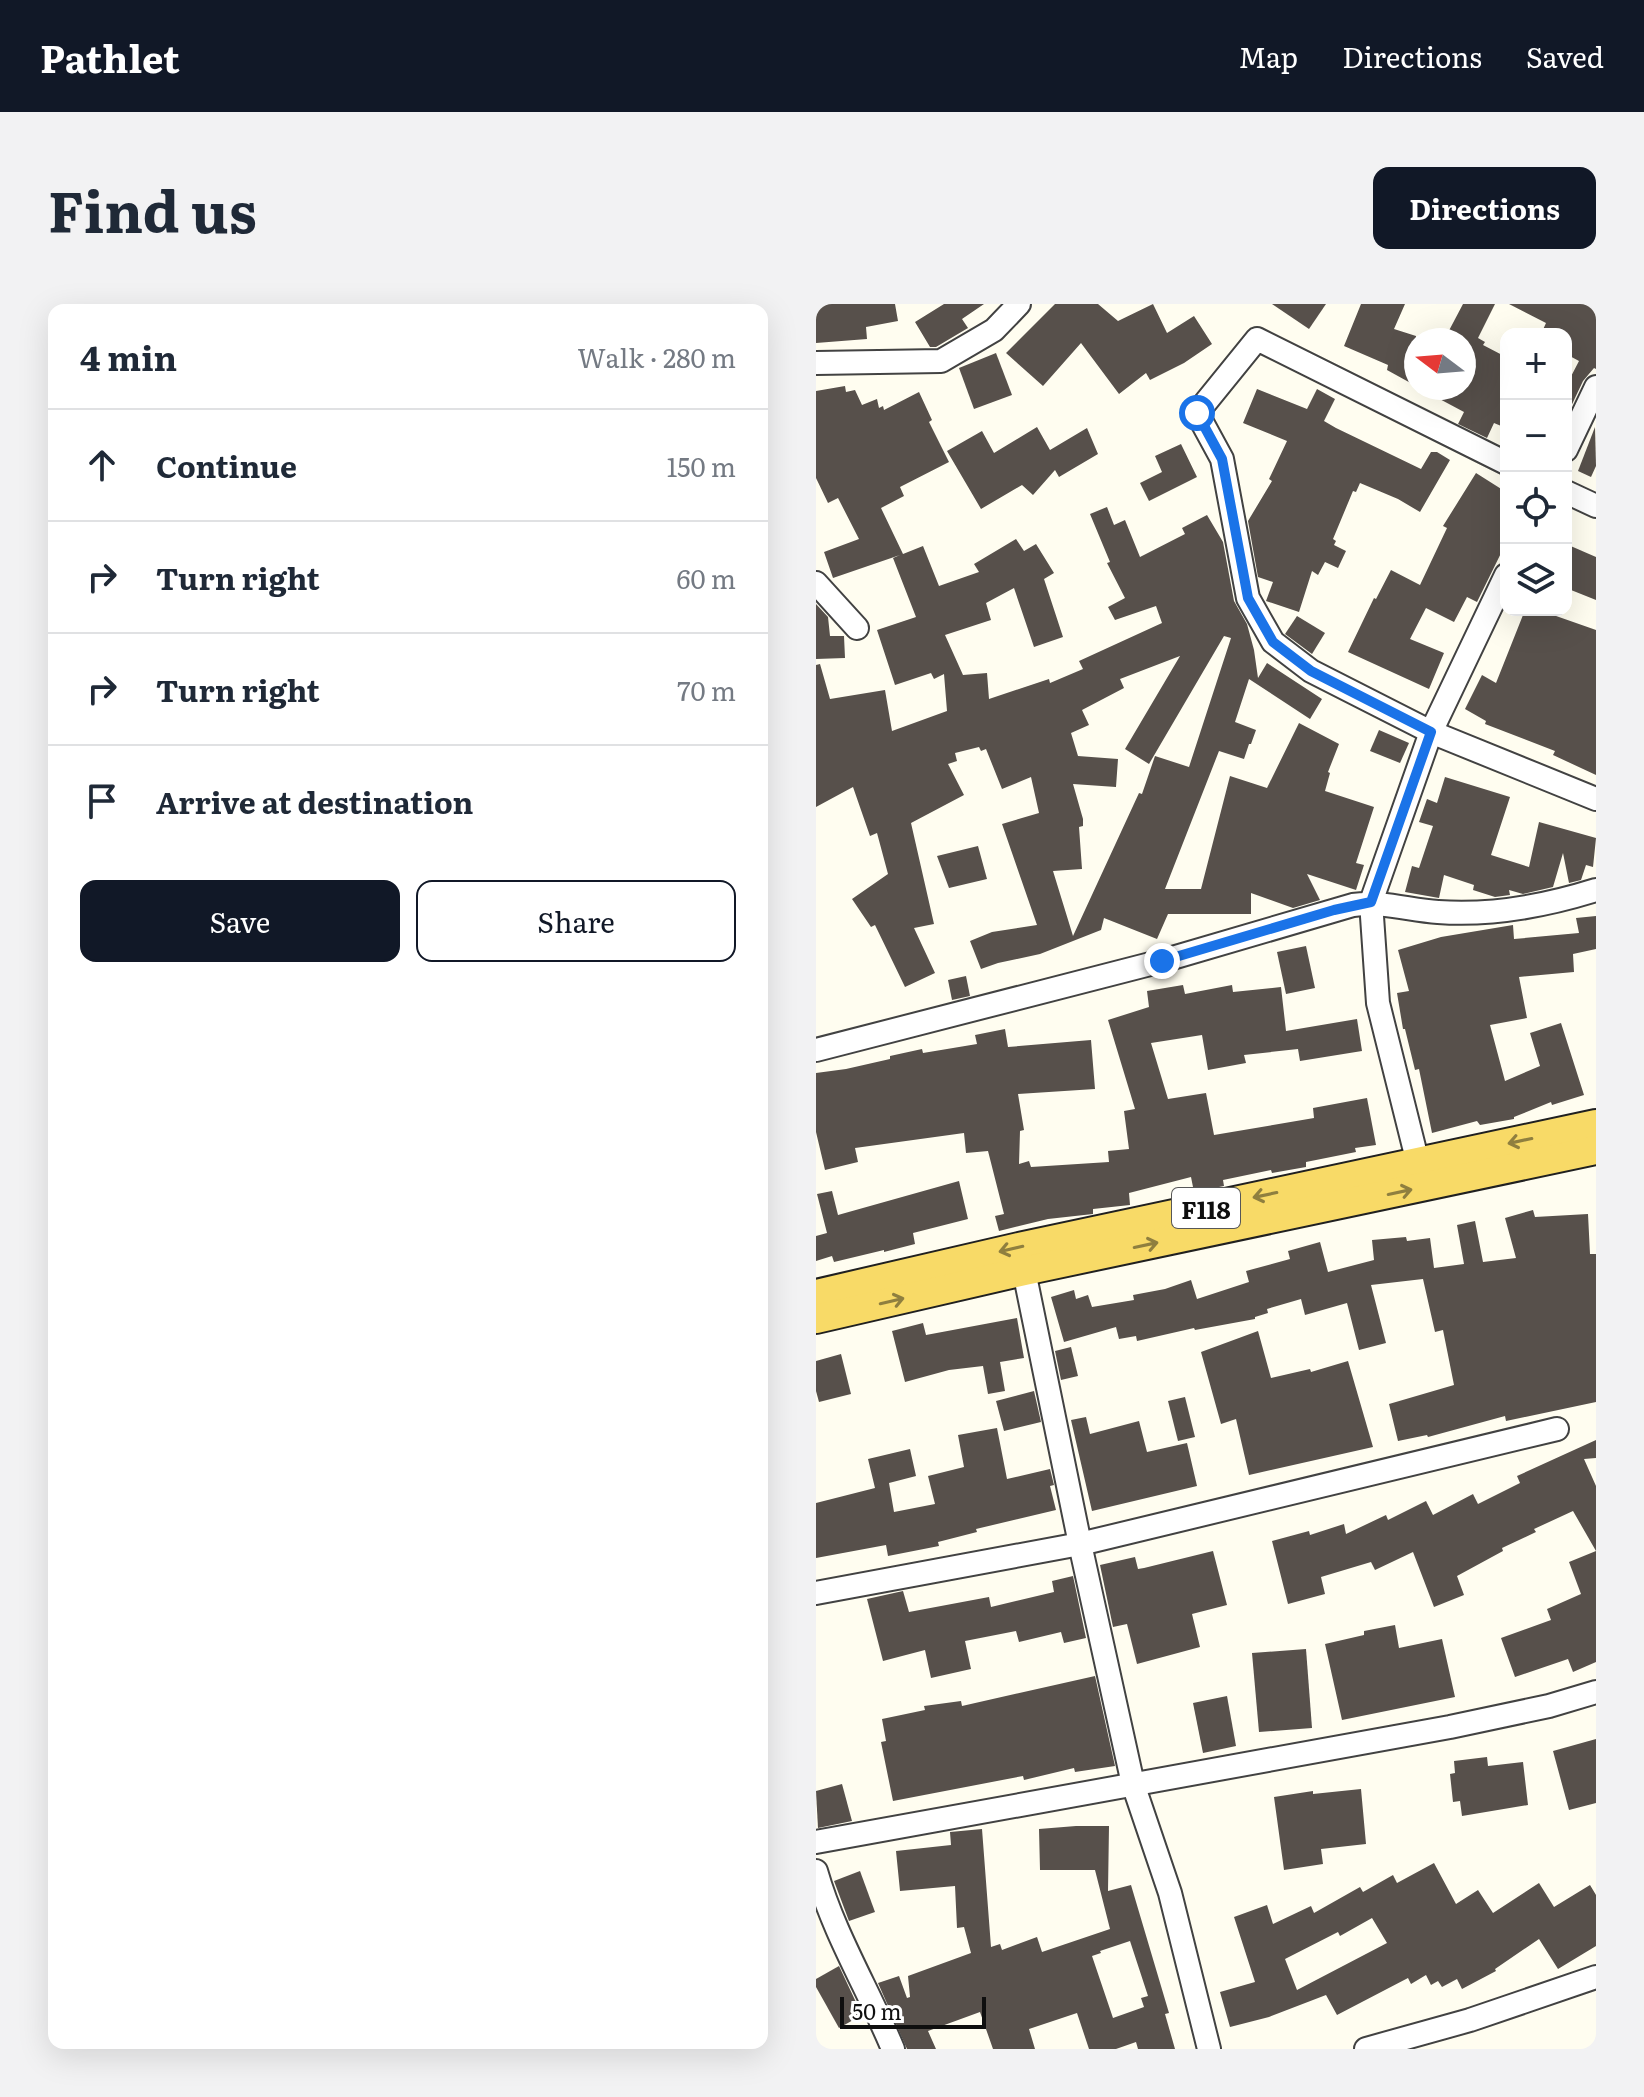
<!DOCTYPE html>
<html lang="en">
<head>
<meta charset="utf-8">
<style>
	body { margin:0; font-family:Literata,serif; background:#f2f2f3; color:#1f2937 }
	.controls { position:absolute; right:24px; top:24px; display:grid; overflow:hidden; border-radius:16px; box-shadow:0 8px 32px #0002 }
	.controls button { width:72px; height:72px; display:grid; place-items:center; padding:0; border:0; border-bottom:2px solid #e0e1e3; background:#fff; color:#1f2937; font:40px sans-serif }
	.compass { position:absolute; left:588px; top:24px; width:72px; height:72px; border-radius:50%; background:#fff; box-shadow:0 8px 32px #0002; rotate:286deg }
	.scale { position:absolute; left:24px; bottom:20px; width:146px; box-sizing:border-box; padding-left:8px; border:4px solid #0f0f0f; border-top:0; font-size:22px; line-height:28px; white-space:nowrap; color:#0f0f0f; -webkit-text-stroke:6px #fff; paint-order:stroke }
	.stop { position:absolute; width:24px; height:24px; margin:-18px; border:6px solid #1a73e8; border-radius:50%; background:#fff }
	.stop.end { background:#1a73e8; border-color:#fff; box-shadow:0 2px 8px #0008 }
	.list { margin:0; padding:0; list-style:none }
	h2 { display:flex; justify-content:space-between; align-items:center; height:104px; margin:0; padding:0 32px; font-size:34px }
	h2 small { font-size:26px; font-weight:400; color:#747a83 }
	.list li { display:grid; grid-template-columns:52px 1fr auto; gap:24px; align-items:center; box-sizing:border-box; height:112px; padding:0 32px; border-top:2px solid #e0e1e3 }
	.list b { display:block; font-size:30px; white-space:nowrap }
	.list em { font-size:26px; font-style:normal; color:#747a83 }
	.actions { display:flex; gap:16px; padding:24px 32px }
	.actions a { flex:1; padding:18px 0; border:2px solid #111827; border-radius:16px; text-align:center; font-size:28px; color:#111827 }
	.actions .main { background:#111827; color:#fff }
	.icon { flex:none; width:44px; height:44px; fill:none; stroke:currentColor; stroke-width:2; stroke-linecap:round; stroke-linejoin:round }
	.map { position:relative; flex:none; width:780px; height:1745px; overflow:hidden; border-radius:16px }
	header { display:flex; align-items:center; gap:48px; box-sizing:border-box; height:112px; padding:0 40px; background:#111827; color:#fff }
	header strong { font-size:38px }
	nav { display:flex; gap:44px; margin-inline-start:auto; font-size:28px }
	.intro { display:flex; align-items:center; justify-content:space-between; box-sizing:border-box; height:192px; padding:0 48px }
	h1 { margin:0; font-size:56px }
	.button { padding:20px 36px; border-radius:16px; background:#111827; color:#fff; font-size:28px; font-weight:700 }
	main { display:flex; gap:48px; padding:0 48px }
	aside { flex:1; background:#fff; border-radius:16px; box-shadow:0 8px 32px #0002 }
	.map>svg:first-child { display:block }
	.building { fill:#57504b; fill-rule:evenodd }
	.lines { fill:none; stroke-linecap:round; stroke-linejoin:round }
	.minor-casing { stroke:#424242; stroke-width:26 }
	.major-casing { stroke:#202020; stroke-width:32 }
	.minor { stroke:#fff; stroke-width:22 }
	.major { stroke:#f8da67; stroke-width:28 }
	.oneway { stroke:#8f7f3f }
	.route { stroke:#1a73e8; stroke-width:10 }
	.labels { text-anchor:middle; dominant-baseline:central; stroke-width:8; stroke-linejoin:round; paint-order:stroke }
	.shield { fill:#fff; stroke:#575757; stroke-width:2 }
	.shield-label { font-size:24px; font-weight:bold; fill:#0f0f0f }
</style>
</head>
<body>
<header>
<strong>Pathlet</strong>
<nav><a>Map</a><a>Directions</a><a>Saved</a></nav>
</header>
<div class="intro"><h1>Find us</h1><a class="button">Directions</a></div>
<main>
<aside>
<h2>4 min<small>Walk · 280 m</small></h2>
<ul class="list">
<li><svg class="icon" aria-label="ahead" viewBox="0 0 24 24"><path d="M12 20V5M6 11l6-6 6 6"/></svg><div><b>Continue</b></div><em>150 m</em></li>
<li><svg class="icon" aria-label="right" viewBox="0 0 24 24"><path d="M7 20v-9h11M14 6l5 5-5 5"/></svg><div><b>Turn right</b></div><em>60 m</em></li>
<li><svg class="icon" aria-label="right" viewBox="0 0 24 24"><path d="M7 20v-9h11M14 6l5 5-5 5"/></svg><div><b>Turn right</b></div><em>70 m</em></li>
<li><svg class="icon" aria-label="arrive" viewBox="0 0 24 24"><path d="M6 21V4h12l-3 4 3 4H6"/></svg><div><b>Arrive at destination</b></div></li>
</ul>
<div class="actions"><a class="main">Save</a><a>Share</a></div>
</aside>
<div class="map">
<svg width="780" height="1745" viewBox="0 0 780 1745">
	<rect width="100%" height="100%" fill="#fffdf0"/>
	<g class="building">
		<path d="M0 0H79L82 17 50 23 51 35 0 39Z"/>
		<path d="M128 0H168L146 15 152 24 120 43H114L99 18Z"/>
		<path d="M239 0H282L302 17 337 0 351 29 378 12 396 40 368 59 334 76 330 69 303 90 265 39 227 82 190 49Z"/>
		<path d="M456 0H510L493 25Z"/>
		<path d="M545 0H589L578 25 600 32V82L571 66 572 61 528 42Z"/>
		<path d="M647 0H679L662 34 669 38 667 41 690 53V124L678 119 671 134 642 120 648 108 603 84H648V36H628Z"/>
		<path d="M693 0H780V65L778 64 767 77 750 113V82L763 57 750 50V30H725L730 19Z"/>
		<path d="M180 49 196 91 158 105 143 64Z"/>
		<path d="M29 82 30 88 39 86 46 101 61 95 63 104 67 102 68 106 103 88 116 116 113 118 133 158 84 183 88 192 65 204 87 250 107 242 123 282 163 268 158 260 200 235 208 247 220 240 238 269 228 275 247 333 218 343 198 284 170 299 175 316 129 331 147 371 171 369 173 395 233 375 234 379 267 365 263 357 346 319 340 302 299 316 292 303 309 294 291 259 294 258 274 210 291 203 298 221 309 216 324 253 369 230 366 224 391 211 407 238 418 297 431 320 438 346 442 374 451 359 506 395 494 415 433 375 419 418 440 426 435 440H433L428 455 403 447 349 585H385L414 472 451 484 483 419 523 440 512 468 514 469 509 487 558 503 540 559 548 561 540 586 491 570 504 596 477 604 435 589V610H352L341 635 288 614 285 626 224 650 182 659 165 665 154 637 176 628 221 621 186 520 223 509 215 473 186 485 170 445 165 447 163 443 139 449 141 457 132 460 148 491 95 519 118 620 98 624 119 669 89 683 59 621 55 623 36 595 72 570 61 529 54 532 37 483 0 503V361L4 360 14 395 69 386 76 427 131 407 128 370 118 375 115 369 79 381 61 326 100 313 77 254 84 251 17 274 8 248 43 235 22 194 12 199 0 174V87ZM408 332 415 334 373 463 339 452 326 490 323 489 257 632 237 567 266 565 263 523 267 522V515L257 480 300 483 302 455 262 452 255 429 273 421 266 406 308 384 304 375 364 352 309 445 333 460Z"/>
		<path d="M441 85 491 105 501 85 519 95 508 117 520 124 605 165 615 148H621L634 156 604 208 582 195 544 179 540 188 537 187 517 235 520 237 518 241 530 247 522 264 509 258 502 271 496 267 483 308 450 297 457 278 442 273 432 217 456 177 453 175 471 137 427 119Z"/>
		<path d="M221 123 234 146 271 124 282 150 243 173 239 166 217 191 206 181 165 205 131 147 166 127 178 149Z"/>
		<path d="M779 123 780 162 775 173 762 167Z"/>
		<path d="M365 140 381 173 333 197 324 179 346 168 339 152Z"/>
		<path d="M660 169 690 188V239L661 298 651 293 638 318 610 304 594 335 628 349 613 385 532 348 558 294 560 295 575 266 604 281 631 224 627 222Z"/>
		<path d="M750 240 780 253V296L750 284Z"/>
		<path d="M0 300 12 313 14 332H28L29 354 0 355Z"/>
		<path d="M709 306H723L780 326V471L737 451 739 447 669 420 670 417 649 405 666 371 680 379Z"/>
		<path d="M481 312 509 329 496 350 469 330Z"/>
		<path d="M563 426 593 439 584 459 554 447Z"/>
		<path d="M629 473 694 493 675 551 713 563 723 518 780 534 777 563 770 561 765 576 753 579 747 549 737 583 707 590 693 586 694 591 679 593 657 586 658 581 628 571 623 594 589 588 596 562 603 564 617 522 603 518 611 495 621 499Z"/>
		<path d="M162 542 171 575 133 584 121 552Z"/>
		<path d="M780 612V645L757 650 758 668 703 673 711 714 674 721 689 777 724 762 714 729 745 719 768 791 736 801 735 798 698 813V815L664 821 661 817 616 829 603 765 599 766 589 725H587L581 689 593 687 582 646 625 633 697 621 698 635 763 629 760 614Z"/>
		<path d="M490 642 499 684 470 690 461 648Z"/>
		<path d="M150 672 154 692 136 696 132 676Z"/>
		<path d="M367 681 369 690 416 681 417 688 465 683 470 727 541 715 546 747 484 757 482 745 428 751 430 759 392 766 386 731 335 739 352 795 390 789 398 831 498 814 497 804 551 794 560 841 539 844 540 848 490 858V863L456 869 455 866 407 876 408 882 378 888 375 873 313 889 314 901 277 905V910L232 915 183 927 179 912 188 910 172 847 150 849 148 829 39 844 42 858 9 866 0 828V769L30 765 74 755V752L106 745 107 749 161 740 159 731 189 725 192 743 275 736 279 785 202 790 208 826 204 827 203 860 213 857 215 863 293 858 292 847 313 845 308 807 319 805 292 716 333 703 331 687Z"/>
		<path d="M143 877 152 915 97 929 99 940 68 948V946L18 958 16 952 0 957V932L11 929 1 890 16 887 22 911Z"/>
		<path d="M717 906 719 913 772 910 774 950H780V1098L690 1117 689 1112 612 1133 611 1131 582 1137 573 1100 638 1081 627 1026 619 1028 607 975 555 981 570 1039 543 1046 531 999 489 1011 485 995 451 1005 452 1009 439 1013V1015L379 1026 378 1024 321 1037 320 1032 303 1035 300 1023 248 1038 235 993 258 986 260 995 272 991 276 1003 318 996 317 991 349 985 375 976 381 995 433 978 430 967 474 955 472 947 504 938 512 968 558 956 556 936 590 933 591 937 614 934 618 964 648 960 641 921 659 917 667 958 700 954 689 914Z"/>
		<path d="M201 1014 208 1054 184 1058 189 1087 172 1090 167 1062 133 1066 89 1078 76 1027 107 1019 110 1031Z"/>
		<path d="M442 1027 455 1074 494 1065 495 1068 532 1057 557 1143 433 1171 420 1115 405 1120 385 1048Z"/>
		<path d="M255 1043 262 1072 245 1076 239 1047Z"/>
		<path d="M25 1050 35 1090 3 1098 0 1087V1057Z"/>
		<path d="M218 1087 225 1118 188 1127 180 1097Z"/>
		<path d="M369 1093 379 1133 362 1137 352 1097Z"/>
		<path d="M270 1113 274 1130 323 1117 331 1148 371 1139 381 1182 276 1207 255 1116Z"/>
		<path d="M181 1124 191 1175 234 1165 238 1181 234 1182 240 1206 160 1225 161 1228 122 1238 123 1242 72 1252 70 1241 0 1254V1199L59 1184 52 1155 94 1145 100 1172 73 1179 78 1208 119 1200 112 1172 148 1163 142 1131Z"/>
		<path d="M780 1136V1154L768 1155 780 1182V1358L757 1368 752 1355 699 1373 685 1334 735 1316 731 1305 765 1290 753 1258 780 1247 757 1207 718 1225 720 1228 686 1244 687 1247 641 1272 648 1291 618 1303 597 1248 559 1266 555 1258 505 1273 509 1290 472 1300 456 1237 493 1227 494 1231 528 1220 530 1230 570 1211 572 1216 610 1197 617 1211 657 1190 662 1200 704 1179 701 1172Z"/>
		<path d="M397 1247 411 1301 376 1310 384 1343 321 1360 311 1320 297 1323 284 1261 319 1253 322 1265 328 1264Z"/>
		<path d="M257 1272 270 1334 248 1339 245 1328 203 1338 200 1327 149 1337 155 1365 115 1374 109 1346 67 1357 51 1295 87 1287 93 1308 173 1293 175 1303 238 1288 236 1277Z"/>
		<path d="M579 1321 583 1344 626 1335 639 1393 526 1416 509 1340 548 1331V1327Z"/>
		<path d="M490 1345 496 1424 443 1428 436 1349Z"/>
		<path d="M279 1372 299 1462 259 1468 258 1464 208 1476 207 1472 77 1497 65 1438 70 1437 66 1415 109 1406 108 1402 145 1397 146 1402Z"/>
		<path d="M411 1392 420 1442 387 1449 377 1399Z"/>
		<path d="M780 1435V1499L753 1506 737 1447Z"/>
		<path d="M671 1453 672 1462 707 1458 712 1501 646 1512 644 1497 637 1498 634 1470 639 1469 638 1457Z"/>
		<path d="M26 1480 36 1517 2 1524 0 1487Z"/>
		<path d="M545 1485 550 1540 505 1545 507 1560 468 1566 458 1493 497 1487V1490Z"/>
		<path d="M260 1522H293L292 1587 315 1581 353 1709 349 1710 359 1745H322L320 1738 300 1745H273L261 1709 213 1725 219 1745H177L164 1708 112 1727 120 1745H91L62 1679 83 1672 91 1694 94 1693 92 1672 155 1649 148 1623 141 1624 139 1582 84 1587 80 1547 135 1541 134 1528 166 1525 175 1643 184 1640 186 1646 221 1633 226 1648 294 1625 279 1566H224L223 1525ZM314 1637 332 1692 325 1694 328 1703 297 1714 276 1652 285 1649 284 1647Z"/>
		<path d="M618 1559 640 1600 662 1586 677 1609 723 1579 738 1603 774 1581 780 1591V1642L742 1665 723 1635 679 1665 680 1667 646 1685 641 1675 626 1683 622 1677 615 1681 610 1671 595 1680 592 1674 521 1711 510 1691 453 1713 414 1723 404 1688 439 1678 418 1613 451 1601 457 1620 495 1602 498 1609 544 1583 547 1588 577 1571 581 1579ZM556 1614 571 1639 481 1686 469 1655 522 1628 524 1632Z"/>
		<path d="M44 1567 59 1608 33 1617 18 1577Z"/>
		<path d="M23 1662 46 1711 23 1724 0 1683V1675Z"/>
	</g>
	<g class="lines">
		<defs>
			<g id="minor">
				<path d="M0 59 125 57 178 26 203 0"/>
				<path d="M750 146 780 83"/>
				<path d="M690 159 441 35 381 109 406 155 432 294 457 338 495 367 615 428 780 495"/>
				<path d="M750 188 780 202"/>
				<path d="M0 279 41 324"/>
				<path d="M0 746 346 657 537 601C566 597 593 606 622 608 676 612 729 602 780 586"/>
				<path d="M602 859 562 699 555 598 615 428 690 271"/>
				<path d="M208 967 264 1240 317 1480 354 1589 393 1745"/>
				<path d="M0 1289 264 1240 741 1125"/>
				<path d="M0 1538 634 1423 733 1402 780 1388"/>
				<path d="M0 1567C18 1630 52 1685 77 1745"/>
				<path d="M550 1745 654 1716 780 1673"/>
			</g>
			<g id="major">
				<path d="M0 990 203 943 780 820"/>
				<path d="M0 1015 208 967 780 846"/>
			</g>
		</defs>
		<use href="#minor" class="minor-casing"/>
		<use href="#major" class="major-casing"/>
		<use href="#minor" class="minor"/>
		<use href="#major" class="major"/>
	</g>
	<defs><path id="oneway-shaft" d="M-6 0H5M1.5-3L5.5 0L1.5 3" fill="none" stroke-width="1.6" stroke-linecap="round" stroke-linejoin="round" transform="scale(2)"/></defs>
	<g class="oneway">
		<use href="#oneway-shaft" transform="translate(704 837) rotate(168)"/>
		<use href="#oneway-shaft" transform="translate(584 888) rotate(-12)"/>
		<use href="#oneway-shaft" transform="translate(449 891) rotate(168)"/>
		<use href="#oneway-shaft" transform="translate(330 941) rotate(-12)"/>
		<use href="#oneway-shaft" transform="translate(195 945) rotate(167)"/>
		<use href="#oneway-shaft" transform="translate(76 997) rotate(-13)"/>
	</g>
	<g class="lines">
		<path class="route" d="M346 657 518 606 555 598 615 428 495 367 457 338 432 294 406 155 381 109"/>
	</g>
	<g class="labels">
		<rect class="shield" x="356" y="884" width="68" height="40" rx="6"/>
		<g class="shield-label">
			<text x="390" y="904">F118</text>
		</g>
	</g>
</svg>
<div class="controls">
<button>+</button>
<button>−</button>
<button><svg class="icon" aria-label="locate" viewBox="0 0 24 24"><circle cx="12" cy="12" r="6"/><path d="M12 2v4M12 18v4M2 12h4M18 12h4"/></svg></button>
<button><svg class="icon" aria-label="layers" viewBox="0 0 24 24"><path d="M12 4l9 5-9 5-9-5zM3 14l9 5 9-5"/></svg></button>
</div>
<svg class="compass" viewBox="-18 -18 36 36"><path d="M0-13l5 13h-10z" fill="#e53935"/><path d="M0 13l5-13h-10z" fill="#747a83"/></svg>
<div class="scale">50 m</div>
<div class="stop" style="left:381px;top:109px"></div>
<div class="stop end" style="left:346px;top:657px"></div>
</div>
</main>
</body>
</html>
